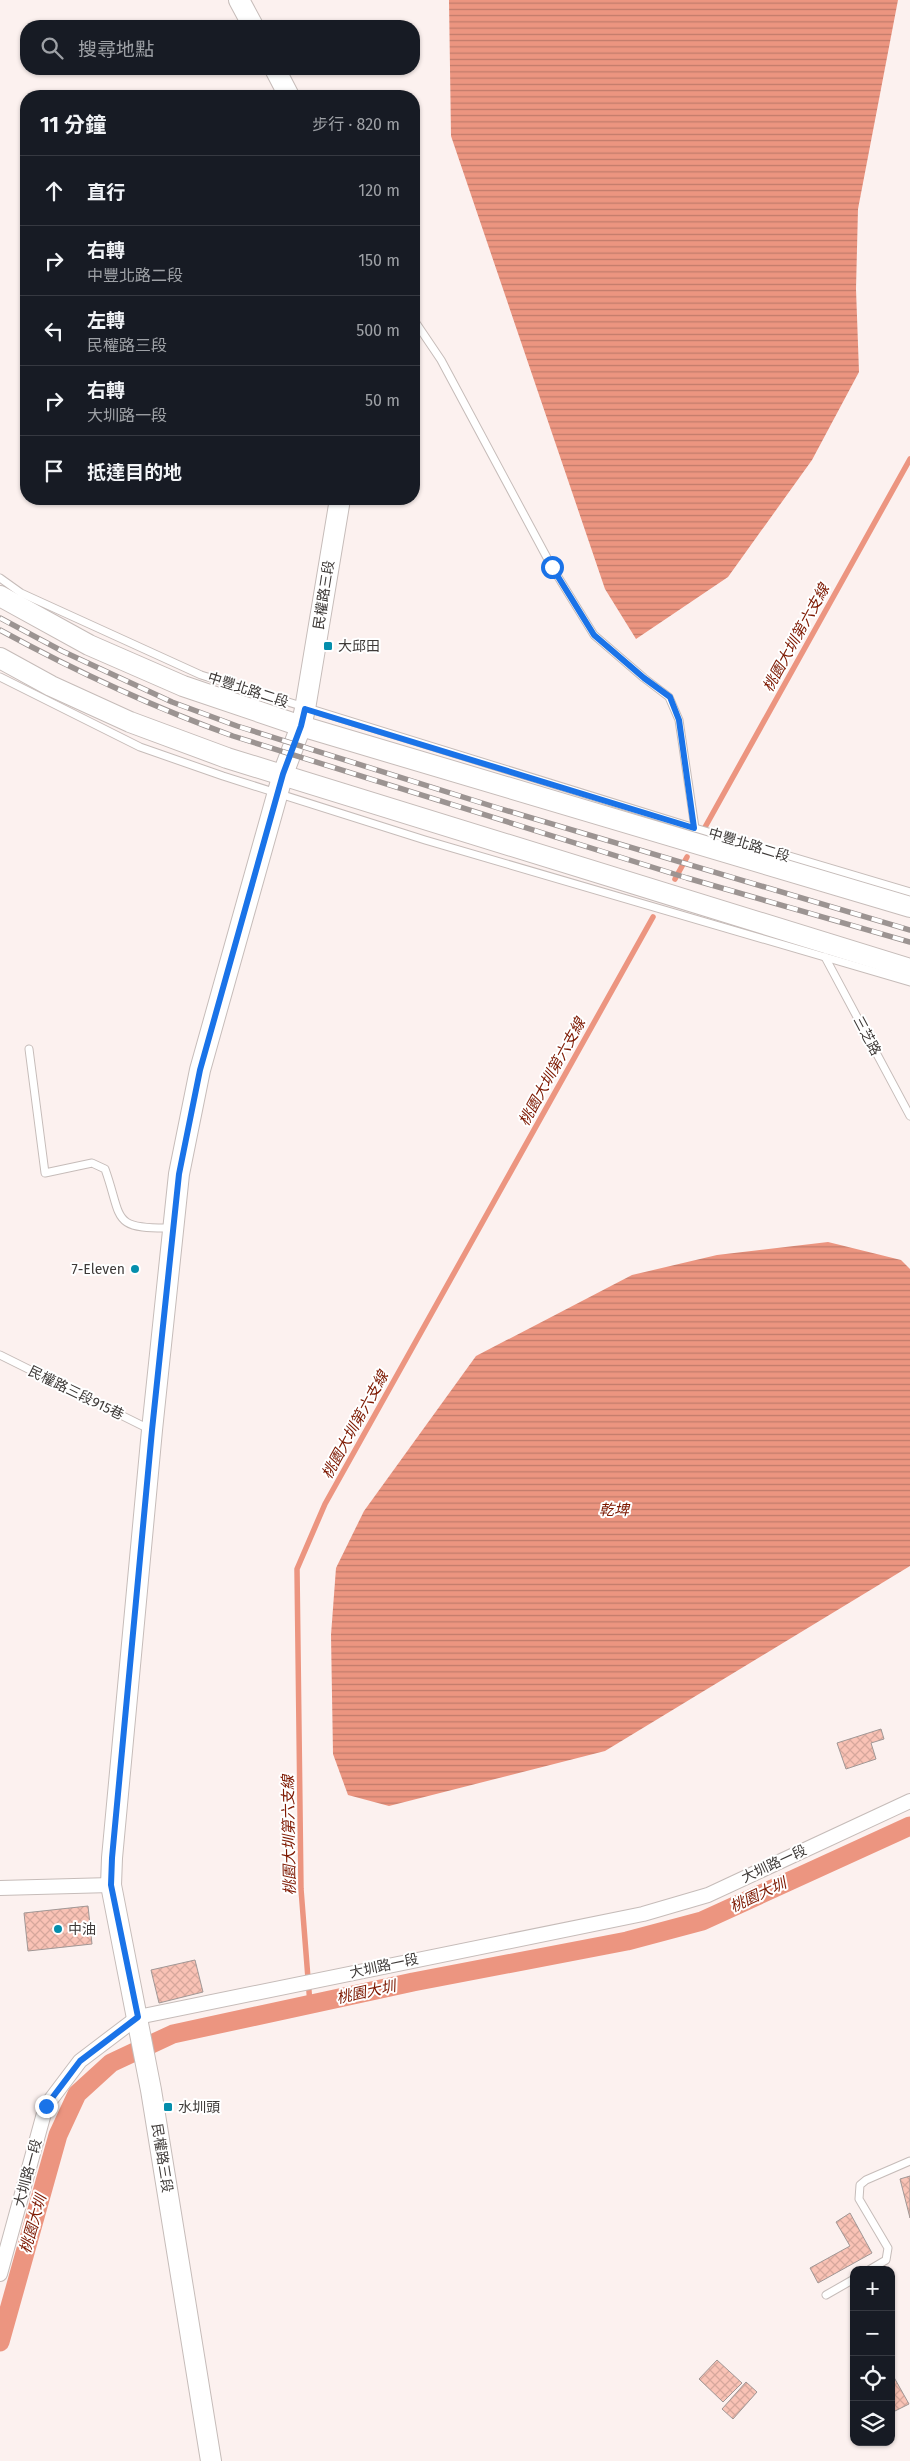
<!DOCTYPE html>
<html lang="zh-TW">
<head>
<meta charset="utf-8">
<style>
	body { margin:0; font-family:"Fira Sans","Noto Sans TC",sans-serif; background:#242831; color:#f1f3f6 }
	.controls { position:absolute; right:15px; bottom:15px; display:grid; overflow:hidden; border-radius:10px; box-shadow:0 1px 4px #0004 }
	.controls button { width:45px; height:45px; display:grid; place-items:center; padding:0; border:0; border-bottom:1px solid #363941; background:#171b24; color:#f1f3f6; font:25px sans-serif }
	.stop { position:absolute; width:15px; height:15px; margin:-11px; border:4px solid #1a73e8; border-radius:50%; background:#fff }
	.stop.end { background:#1a73e8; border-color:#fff; box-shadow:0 1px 5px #0008 }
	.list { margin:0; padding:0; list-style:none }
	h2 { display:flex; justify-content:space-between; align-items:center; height:65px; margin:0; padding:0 20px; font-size:21px }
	h2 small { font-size:16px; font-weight:400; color:#9ea1a6 }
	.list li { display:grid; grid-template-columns:32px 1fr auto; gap:15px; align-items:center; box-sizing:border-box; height:70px; padding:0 20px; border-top:1px solid #363941 }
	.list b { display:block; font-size:19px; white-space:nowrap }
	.list p { margin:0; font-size:16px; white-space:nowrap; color:#9ea1a6 }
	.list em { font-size:16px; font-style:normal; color:#9ea1a6 }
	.icon { flex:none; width:28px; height:28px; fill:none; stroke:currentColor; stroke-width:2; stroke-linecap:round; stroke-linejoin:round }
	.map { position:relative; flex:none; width:910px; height:2461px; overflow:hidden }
	.search { position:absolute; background:#171b24; box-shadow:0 1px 4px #0004; left:20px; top:20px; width:400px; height:55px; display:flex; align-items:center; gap:12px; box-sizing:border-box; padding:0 18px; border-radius:20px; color:#9ea1a6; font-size:19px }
	.panel { position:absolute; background:#171b24; box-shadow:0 1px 4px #0004; left:20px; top:90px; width:400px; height:415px; border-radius:20px }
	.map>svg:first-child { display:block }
	.water { fill:url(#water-rules) }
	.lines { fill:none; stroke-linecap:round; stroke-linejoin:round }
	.stream { stroke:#ec9580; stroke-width:5.5 }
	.canal { stroke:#ec9580; stroke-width:19 }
	.building { fill:url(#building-cross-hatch); stroke:#a19795 }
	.lane-casing { stroke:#c6bcb9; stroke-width:9 }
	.street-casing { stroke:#c6bcb9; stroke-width:16 }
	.secondary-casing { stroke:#c6bcb9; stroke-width:22 }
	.lane { stroke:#fff; stroke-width:7 }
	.street { stroke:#fff; stroke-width:14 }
	.secondary { stroke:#fff; stroke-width:20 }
	.rail-casing { stroke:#9c9492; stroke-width:5.5 }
	.rail { stroke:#fff; stroke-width:4; stroke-dasharray:11; stroke-linecap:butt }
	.route { stroke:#1a73e8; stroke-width:6 }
	.poi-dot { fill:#058eac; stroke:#fff; stroke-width:2 }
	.labels { text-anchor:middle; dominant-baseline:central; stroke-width:4; stroke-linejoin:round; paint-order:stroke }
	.street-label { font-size:14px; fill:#3e3a38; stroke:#fff }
	.poi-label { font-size:14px; fill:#3e3a38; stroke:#fff; text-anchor:start }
	.water-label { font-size:15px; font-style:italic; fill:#7d1800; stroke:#fff }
</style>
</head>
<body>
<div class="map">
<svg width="910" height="2461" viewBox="0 0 910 2461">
	<defs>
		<pattern id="water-rules" width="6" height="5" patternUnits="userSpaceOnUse" patternTransform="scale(1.25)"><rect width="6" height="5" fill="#ec9580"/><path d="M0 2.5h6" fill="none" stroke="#c17b6a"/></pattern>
		<pattern id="building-cross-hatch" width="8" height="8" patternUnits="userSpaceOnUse" patternTransform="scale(1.25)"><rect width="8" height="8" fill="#f9c2b5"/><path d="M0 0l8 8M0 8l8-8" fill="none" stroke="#d6a79c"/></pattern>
	</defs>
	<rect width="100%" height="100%" fill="#fcf1ef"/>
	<g class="water">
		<path d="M449 0H898L858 209 856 289 859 372 812 460 728 577 636 639 605 589 451 136Z"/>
		<path d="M828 1242 901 1260 910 1269V1566L605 1751 389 1806 348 1795 333 1754 331 1635 336 1568 364 1511 476 1356 632 1275 717 1255Z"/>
	</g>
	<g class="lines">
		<g class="stream">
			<path d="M704 829 910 459"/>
			<path d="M675 879 687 857"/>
			<path d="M310 2004 301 1889 297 1569 325 1504 653 917"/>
		</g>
		<path class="canal" d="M0 2342 58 2135 77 2094 111 2063 173 2034 413 1982 627 1941 702 1921 910 1826"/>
	</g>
	<g class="building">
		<path d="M881 1729 884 1739 871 1743 876 1759 846 1769 837 1743Z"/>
		<path d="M88 1906 92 1944 28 1951 24 1913Z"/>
		<path d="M195 1960 203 1992 159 2003 151 1970Z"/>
		<path d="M910 2176V2218L900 2179Z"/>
		<path d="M850 2213 872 2253 818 2283 810 2268 850 2246 836 2222Z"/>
		<path d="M717 2360 742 2383 723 2402 699 2379Z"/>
		<path d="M891 2372 909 2404 891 2413Z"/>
		<path d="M746 2382 757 2392 733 2419 722 2409Z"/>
	</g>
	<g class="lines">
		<defs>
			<g id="lane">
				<path d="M414 320 441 360 552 567 594 635 644 678 669 697 679 720 695 828"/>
				<path d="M0 578 21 593 201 675 695 828 910 892"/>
				<path d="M0 677 140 747 223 776 425 840 910 982"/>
				<path d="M825 957 910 1116"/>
				<path d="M29 1049 45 1173 92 1163 105 1169C123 1219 110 1229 171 1228"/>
				<path d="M0 1355 149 1429"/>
				<path d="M869 2270 886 2260 888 2248 859 2199 860 2185 866 2180 910 2161"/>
				<path d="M826 2295 854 2279"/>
			</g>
			<g id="street">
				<path d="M0 1888 111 1885"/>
				<path d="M0 2274 46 2106 80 2061 138 2017 643 1914 708 1895 910 1801"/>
			</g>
			<g id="secondary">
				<path d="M239 0 253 26"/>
				<path d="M275 69 289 96"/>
				<path d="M0 596 89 645 183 686 301 726 910 907"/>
				<path d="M0 658 51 686 130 722 227 758 910 969"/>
				<path d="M211 2461 151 2090 111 1885 112 1858 152 1430 179 1174 200 1070 283 774 301 726 305 709 340 499"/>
			</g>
		</defs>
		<use href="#lane" class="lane-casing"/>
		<use href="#street" class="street-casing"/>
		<use href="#secondary" class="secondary-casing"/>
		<use href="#lane" class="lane"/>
		<use href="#street" class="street"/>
		<use href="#secondary" class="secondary"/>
		<defs>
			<g id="rail">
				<path d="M0 618 62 651 172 702 237 726 498 808 910 930"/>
				<path d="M0 630C77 672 150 706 233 736L687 878 910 942"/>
			</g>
		</defs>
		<use href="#rail" class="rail-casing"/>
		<use href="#rail" class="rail"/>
	</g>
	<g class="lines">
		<path class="route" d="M46 2106 80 2061 138 2017 111 1885 112 1858 152 1430 179 1174 200 1070 283 774 301 726 305 709 694 828 679 720 670 697 644 678 594 635 552 567"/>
	</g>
	<g class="poi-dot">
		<rect x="323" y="641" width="10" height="10" rx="2.5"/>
		<circle cx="135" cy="1269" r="5"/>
		<circle cx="58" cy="1929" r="5"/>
		<rect x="163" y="2102" width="10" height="10" rx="2.5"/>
	</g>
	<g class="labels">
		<g class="street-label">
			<text transform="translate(324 595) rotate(-81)">民權路三段</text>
			<text transform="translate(248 690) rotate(18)">中豐北路二段</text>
			<text transform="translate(749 845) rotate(17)">中豐北路二段</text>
			<text transform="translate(867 1036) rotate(62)">三芝路</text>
			<text transform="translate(76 1393) rotate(26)">民權路三段915巷</text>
			<text transform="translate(774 1864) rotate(-25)">大圳路一段</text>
			<text transform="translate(384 1966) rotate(-12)">大圳路一段</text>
			<text transform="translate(162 2158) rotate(81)">民權路三段</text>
			<text transform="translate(28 2173) rotate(-75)">大圳路一段</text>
		</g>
		<g class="poi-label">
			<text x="338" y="646">大邱田</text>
			<text x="125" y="1269" text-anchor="end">7-Eleven</text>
			<text x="68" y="1929">中油</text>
			<text x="178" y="2107">水圳頭</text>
		</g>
		<g class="water-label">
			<text transform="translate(796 638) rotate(-61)">桃園大圳第六支線</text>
			<text transform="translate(552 1072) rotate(-61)">桃園大圳第六支線</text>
			<text transform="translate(355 1425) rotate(-61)">桃園大圳第六支線</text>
			<text x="614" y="1510">乾埤</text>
			<text transform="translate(289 1835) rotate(-91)">桃園大圳第六支線</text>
			<text transform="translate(758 1895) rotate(-25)">桃園大圳</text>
			<text transform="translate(366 1992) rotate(-12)">桃園大圳</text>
			<text transform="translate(33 2224) rotate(-74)">桃園大圳</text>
		</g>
	</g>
</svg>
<div class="controls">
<button>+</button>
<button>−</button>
<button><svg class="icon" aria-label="locate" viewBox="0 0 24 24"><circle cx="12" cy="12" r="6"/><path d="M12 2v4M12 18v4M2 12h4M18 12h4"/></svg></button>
<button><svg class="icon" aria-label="layers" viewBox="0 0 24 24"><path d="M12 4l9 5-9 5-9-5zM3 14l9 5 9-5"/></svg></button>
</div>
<div class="stop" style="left:552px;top:567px"></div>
<div class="stop end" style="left:46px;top:2106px"></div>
<div class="search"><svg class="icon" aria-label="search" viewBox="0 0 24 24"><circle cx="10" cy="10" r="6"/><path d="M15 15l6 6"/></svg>搜尋地點</div>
<section class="panel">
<h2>11 分鐘<small>步行 · 820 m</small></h2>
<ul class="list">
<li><svg class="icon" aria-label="ahead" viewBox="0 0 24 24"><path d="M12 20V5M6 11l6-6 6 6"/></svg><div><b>直行</b></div><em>120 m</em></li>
<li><svg class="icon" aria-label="right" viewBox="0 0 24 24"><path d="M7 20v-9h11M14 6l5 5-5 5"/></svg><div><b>右轉</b><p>中豐北路二段</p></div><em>150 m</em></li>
<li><svg class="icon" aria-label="left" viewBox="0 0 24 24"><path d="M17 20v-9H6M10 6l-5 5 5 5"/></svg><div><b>左轉</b><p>民權路三段</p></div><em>500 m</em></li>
<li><svg class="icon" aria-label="right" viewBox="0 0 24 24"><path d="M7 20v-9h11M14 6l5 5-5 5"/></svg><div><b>右轉</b><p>大圳路一段</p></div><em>50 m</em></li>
<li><svg class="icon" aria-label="arrive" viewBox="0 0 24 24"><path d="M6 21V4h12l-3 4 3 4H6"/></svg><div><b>抵達目的地</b></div></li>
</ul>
</section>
</div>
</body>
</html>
